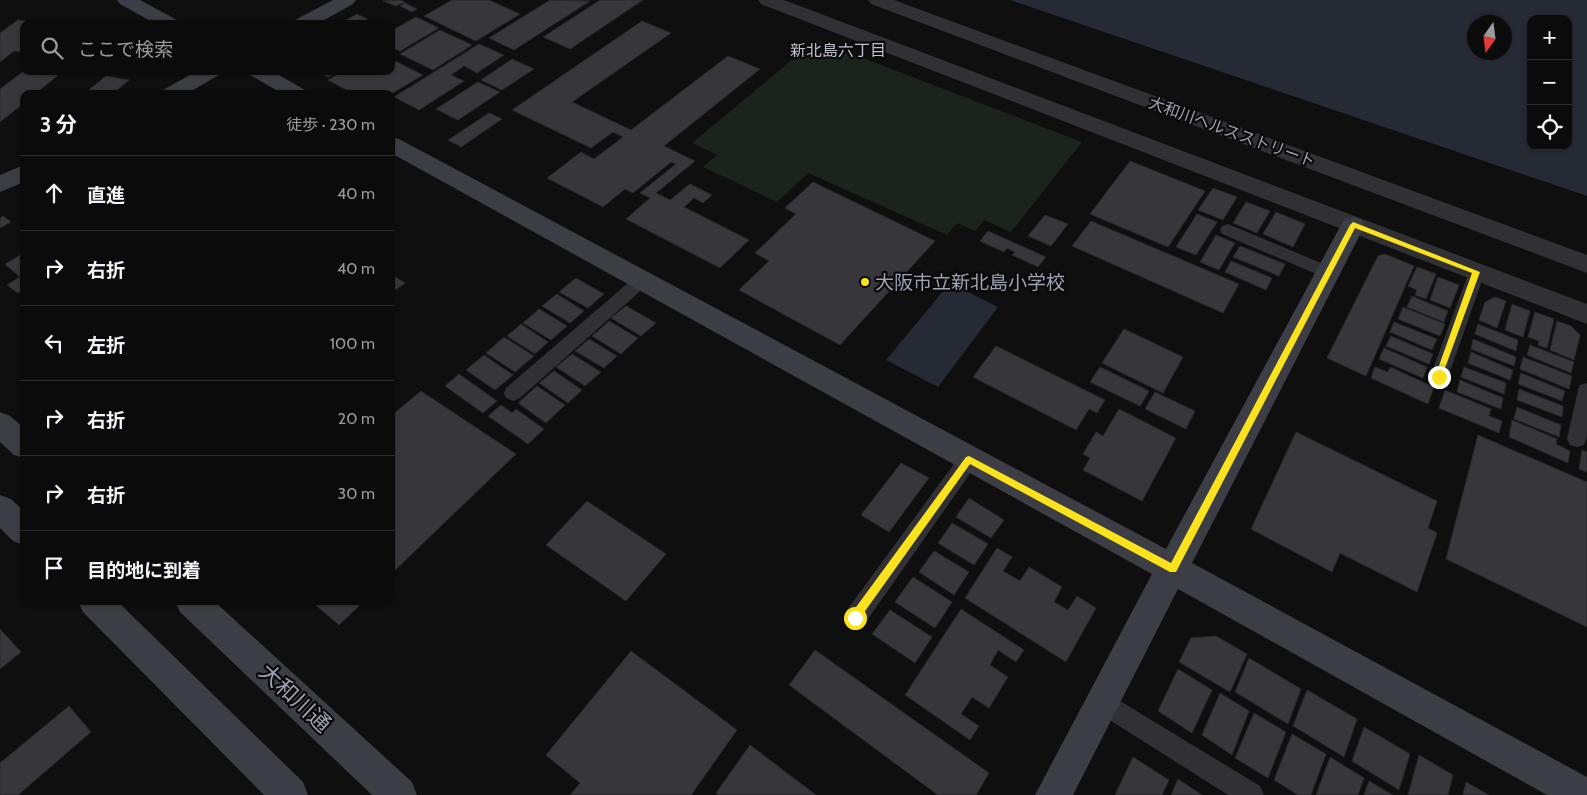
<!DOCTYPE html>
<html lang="ja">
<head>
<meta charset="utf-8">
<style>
	body { margin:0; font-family:Cabin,"Noto Sans JP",sans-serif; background:#19191a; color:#f1f3f6 }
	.controls { position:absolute; right:15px; top:15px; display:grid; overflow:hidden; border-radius:10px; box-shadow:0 1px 4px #0004 }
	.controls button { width:45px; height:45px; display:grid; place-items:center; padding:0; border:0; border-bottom:1px solid #2b2b2d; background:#0b0b0c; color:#f1f3f6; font:25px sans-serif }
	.compass { position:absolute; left:1467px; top:15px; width:45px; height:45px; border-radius:50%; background:#0b0b0c; box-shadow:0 1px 4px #0004; rotate:194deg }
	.stop { position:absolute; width:15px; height:15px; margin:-11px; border:4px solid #fae31d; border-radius:50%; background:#fff }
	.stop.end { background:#fae31d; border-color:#fff; box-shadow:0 1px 5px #0008 }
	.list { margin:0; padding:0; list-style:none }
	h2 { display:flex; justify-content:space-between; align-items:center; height:65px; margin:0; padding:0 20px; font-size:21px }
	h2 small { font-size:16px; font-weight:400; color:#9a9b9d }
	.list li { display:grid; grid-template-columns:32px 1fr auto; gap:15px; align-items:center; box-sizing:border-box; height:75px; padding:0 20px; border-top:1px solid #2b2b2d }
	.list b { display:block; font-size:19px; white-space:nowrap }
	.list em { font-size:16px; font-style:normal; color:#9a9b9d }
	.icon { flex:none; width:28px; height:28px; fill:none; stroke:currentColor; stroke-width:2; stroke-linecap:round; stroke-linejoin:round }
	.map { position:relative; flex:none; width:1587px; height:795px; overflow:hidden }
	.search { position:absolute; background:#0b0b0c; box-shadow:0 1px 4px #0004; left:20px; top:20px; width:375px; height:55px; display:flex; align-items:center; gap:12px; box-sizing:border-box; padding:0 18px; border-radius:10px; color:#9a9b9d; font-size:19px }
	.panel { position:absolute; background:#0b0b0c; box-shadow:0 1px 4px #0004; left:20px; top:90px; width:375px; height:515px; border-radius:10px }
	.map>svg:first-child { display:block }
	.green { fill:#1b231d }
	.water { fill:#252a34; fill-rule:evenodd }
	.building { fill:#36363b; stroke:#29292c }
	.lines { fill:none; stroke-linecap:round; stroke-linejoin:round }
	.lane { fill:#303035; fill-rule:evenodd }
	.street { fill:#303035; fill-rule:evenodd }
	.secondary { fill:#3d3e45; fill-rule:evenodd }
	.route { fill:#fae31d }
	.poi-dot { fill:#fae31d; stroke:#0a0a0b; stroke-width:2 }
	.labels { text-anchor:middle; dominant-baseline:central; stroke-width:4.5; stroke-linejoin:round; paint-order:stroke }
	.far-neighbourhood-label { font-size:16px; fill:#c0c0ce; stroke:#0a0a0b }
	.far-street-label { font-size:16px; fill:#9fa0b2; stroke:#0a0a0b }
	.poi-label { font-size:19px; fill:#9fa0b2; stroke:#0a0a0b; text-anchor:start }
	.near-street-label { font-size:22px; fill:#9fa0b2; stroke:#0a0a0b }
</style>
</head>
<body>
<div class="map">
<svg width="1587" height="795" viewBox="0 0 1587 795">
	<rect width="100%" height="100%" fill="#0f0f10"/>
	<path class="green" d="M816 40 1082 142 1011 232 984 220 975 231 957 223 947 235 808 173 777 202 703 167 717 155 692 143Z"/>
	<g class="water">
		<path d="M1010 0H1587V196ZM1531 19H1568V146H1531ZM1474 22H1504V52H1474Z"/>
		<path d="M950 283 998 307 938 387 886 360Z"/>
	</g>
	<g class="building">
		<path d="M400 0 405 2 396 6 383 1Z"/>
		<path d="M452 0H489L520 14 476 41 424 16Z"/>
		<path d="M550 0 590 1 514 50 489 38Z"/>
		<path d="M600 0H643L570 49 543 37Z"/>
		<path d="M405 3 417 9 412 12 400 6Z"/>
		<path d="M357 14 367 19 359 24H339Z"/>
		<path d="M416 17 439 28 400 51 391 47V31Z"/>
		<path d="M18 20 46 24H24V52L14 51 0 62V33Z"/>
		<path d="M642 21 671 33 572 102 631 130 728 56 760 69 664 146 695 161 656 193 670 200 690 184 712 195 703 203 694 198 684 207 749 240 720 268 626 219 650 198 640 193 676 164 671 162 633 193 625 189 603 207 547 178 581 152 594 159 623 137 613 132 591 148 512 110Z"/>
		<path d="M440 30 472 45 433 70 400 54Z"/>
		<path d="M479 44 504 55 477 73 464 66 451 75 464 81 419 110 394 97Z"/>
		<path d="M391 59 423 75 391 94H354L328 80 344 71H391Z"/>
		<path d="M512 59 534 69 502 90 481 80Z"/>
		<path d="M24 71H63L35 94H24V103L0 122V89Z"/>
		<path d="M316 71H338L328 77Z"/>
		<path d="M106 76 129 80 112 94H84Z"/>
		<path d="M478 82 500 92 458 120 436 109Z"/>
		<path d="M489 113 502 119 461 147 448 140Z"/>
		<path d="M1130 161 1205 191 1168 247 1090 214Z"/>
		<path d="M813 182 935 241 840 345 739 290 769 261 755 253 796 214 785 208Z"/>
		<path d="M1213 188 1237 197 1223 220 1198 210Z"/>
		<path d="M1246 202 1270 211 1257 233 1233 223Z"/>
		<path d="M1276 212 1305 224 1293 247 1263 234Z"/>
		<path d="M1197 214 1217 222 1196 255 1176 247Z"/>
		<path d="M1045 215 1068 224 1051 246 1028 236Z"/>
		<path d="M3 216 11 222 0 228V218Z"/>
		<path d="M1091 221 1239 284 1223 313 1072 246Z"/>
		<path d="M988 231 1046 257 1038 267 1012 255 1015 252 1007 248 1004 252 980 241Z"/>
		<path d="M1216 235 1235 243 1219 270 1200 262Z"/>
		<path d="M1240 246 1285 264 1279 276 1233 257Z"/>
		<path d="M24 253V290L18 293 7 285 20 277 5 264Z"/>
		<path d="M1385 254 1414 266 1366 376 1327 358 1378 256Z"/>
		<path d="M1231 261 1272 278 1266 290 1225 272Z"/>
		<path d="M1417 267 1436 274 1426 299 1415 295 1417 290 1408 286Z"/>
		<path d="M391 274 405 283 391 293Z"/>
		<path d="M1438 277 1459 285 1450 308 1430 300Z"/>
		<path d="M576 278 604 294 588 308 559 292Z"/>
		<path d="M557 294 584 311 570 323 542 306Z"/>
		<path d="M1412 296 1448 311 1444 322 1407 307Z"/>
		<path d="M1495 297 1506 301 1497 328 1479 320 1485 302Z"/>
		<path d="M1512 304 1530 311 1523 337 1505 330Z"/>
		<path d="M626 306 656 323 641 336 611 318Z"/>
		<path d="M1403 307 1445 324 1440 336 1398 319Z"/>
		<path d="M539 309 567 326 551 340 523 323Z"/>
		<path d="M1535 312 1554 319 1547 348 1538 345 1539 341 1528 337Z"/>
		<path d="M609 321 638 338 621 354 592 336Z"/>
		<path d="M1557 321 1571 326 1580 335 1574 360 1550 350Z"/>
		<path d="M1394 322 1437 339 1432 350 1390 332Z"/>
		<path d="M521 324 548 342 535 354 507 336Z"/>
		<path d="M1478 324 1518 340 1516 351 1475 334Z"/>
		<path d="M1124 329 1183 357 1163 393 1102 363Z"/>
		<path d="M1391 336 1433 354 1429 364 1386 346Z"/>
		<path d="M504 337 534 356 515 372 486 353Z"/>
		<path d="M589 339 617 356 604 368 575 351Z"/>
		<path d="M1473 339 1516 357 1514 366 1471 349Z"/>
		<path d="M1530 345 1574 362 1571 373 1527 355Z"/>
		<path d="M996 346 1105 400 1097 413 1089 409 1076 430 973 377Z"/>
		<path d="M1384 348 1427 367 1423 378 1379 359Z"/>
		<path d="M1471 352 1513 370 1510 380 1468 363Z"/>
		<path d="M572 354 601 372 585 386 556 367Z"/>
		<path d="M484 355 513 375 495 390 466 370Z"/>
		<path d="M1523 357 1572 376 1569 389 1520 369Z"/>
		<path d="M1100 367 1149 391 1140 406 1090 382Z"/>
		<path d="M1375 367 1388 372 1390 367 1434 387 1428 404 1371 378Z"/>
		<path d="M1464 367 1506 383 1504 394 1461 377Z"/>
		<path d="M554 371 582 390 568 403 539 383Z"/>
		<path d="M1521 373 1565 391 1562 401 1518 384Z"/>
		<path d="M459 374 497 401 483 413 445 386Z"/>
		<path d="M1460 380 1503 398 1501 409 1457 392Z"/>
		<path d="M537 386 565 405 546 423 518 403Z"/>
		<path d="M1519 389 1563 406 1562 417 1517 400Z"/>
		<path d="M1445 390 1491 409 1489 416 1502 421 1499 433 1439 408Z"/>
		<path d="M421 391 516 454 391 574V416Z"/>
		<path d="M1155 392 1195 411 1186 429 1145 409Z"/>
		<path d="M501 405 512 413 516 409 544 429 528 444 488 416Z"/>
		<path d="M1517 407 1561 425 1559 437 1514 419Z"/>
		<path d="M1119 409 1176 438 1142 501 1083 470 1090 458 1083 454 1096 432 1103 436Z"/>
		<path d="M1512 420 1557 439 1556 444 1570 451 1568 463 1509 437Z"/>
		<path d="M1296 432 1437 501 1428 528 1437 533 1417 592 1340 553 1332 572 1251 529Z"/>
		<path d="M1478 435 1587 482V627L1446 559Z"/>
		<path d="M1582 450 1587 452V472L1579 469Z"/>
		<path d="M901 463 929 478 889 532 861 515Z"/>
		<path d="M969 498 1004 520 991 538 956 517Z"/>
		<path d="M587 501 666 554 626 601 546 545Z"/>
		<path d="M952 523 988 544 974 565 938 543Z"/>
		<path d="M997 548 1012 557 1003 571 1020 581 1029 567 1062 587 1054 602 1068 610 1077 596 1096 608 1066 662 965 598Z"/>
		<path d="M934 551 969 572 954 595 919 572Z"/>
		<path d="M913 577 952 602 935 628 895 602Z"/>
		<path d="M311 601H364L339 625Z"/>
		<path d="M961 609 1024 650 1016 662 998 650 990 665 1008 677 989 708 972 697 961 714 979 726 970 740 905 695Z"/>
		<path d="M890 610 932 637 915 663 872 634Z"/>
		<path d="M0 629 21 652 0 669Z"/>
		<path d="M1216 636 1247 654 1230 692 1179 662 1191 638Z"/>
		<path d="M815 650 989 773 976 795H938L789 685Z"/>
		<path d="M631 651 737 730 691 795H570L580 783 546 755Z"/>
		<path d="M1249 658 1301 689 1288 724 1235 692Z"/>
		<path d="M1178 669 1212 690 1192 733 1158 711Z"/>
		<path d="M1307 690 1357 719 1344 757 1293 726Z"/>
		<path d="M1220 693 1249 711 1232 755 1202 735Z"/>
		<path d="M69 706 91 732 18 795H0V763Z"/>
		<path d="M1254 713 1286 732 1268 778 1235 758Z"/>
		<path d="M1364 727 1410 754 1399 790 1352 761Z"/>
		<path d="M1292 734 1326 754 1311 795H1298L1274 780Z"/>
		<path d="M750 745 816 795H719L716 793Z"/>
		<path d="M1419 755 1453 775 1448 795H1408Z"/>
		<path d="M1133 757 1169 780 1162 795H1115Z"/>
		<path d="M1330 757 1364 778 1358 795H1316Z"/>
		<path d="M1178 779 1202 795H1171Z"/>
		<path d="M1369 781 1393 795H1364Z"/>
		<path d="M1466 782 1489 795H1463Z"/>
	</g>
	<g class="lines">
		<g class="lane">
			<path d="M1228 224 1333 268 1335 272 1333 276 1327 278 1321 276 1222 234 1220 230 1222 226Z"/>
			<path d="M1477 266 1483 268 1485 272 1448 377 1446 382 1439 384 1432 382 1430 377 1469 272 1471 268Z"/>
			<path d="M641 275 647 277 649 281 647 285 520 398 513 401 506 398 504 393 506 388 635 277Z"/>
			<path d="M1587 383V437L1584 445 1577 447 1570 445 1567 439 1578 390 1580 385Z"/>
			<path d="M969 451 976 453 979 459 976 465 863 626 855 629 847 626 844 618 847 610 962 453Z"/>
			<path d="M1102 690 1260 786 1264 795H1228L1094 710 1090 702 1094 694Z"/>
		</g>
		<g class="street">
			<path d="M758 0H784L1587 304V324L761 4Z"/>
			<path d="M868 0H894L1587 255V273L871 4Z"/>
		</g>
		<g class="secondary">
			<path d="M117 0H140L177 20 179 24H156L120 4Z"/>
			<path d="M333 0H356L353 4 317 24H293L295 20Z"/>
			<path d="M197 71H222L219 75 186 94H160L163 90Z"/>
			<path d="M247 71H272L305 90 308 94H283L250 75Z"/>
			<path d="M391 137 399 139 1166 549 1341 225 1345 219 1353 217 1361 219 1365 225 1192 563 1587 777V795H1547L1178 589 1073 795H1035L1152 574 391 153Z"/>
			<path d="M24 165V182L0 192V175Z"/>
			<path d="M0 412 10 416 24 428V458L14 455 0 442Z"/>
			<path d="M0 495 11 499 24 511V545L13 541 0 528Z"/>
			<path d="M78 601H117L303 782 308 795H264L83 612Z"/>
			<path d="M175 601H214L412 782 417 795H372L180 612Z"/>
		</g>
	</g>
	<path class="route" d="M1353 222 1480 272 1441 379H1436L1435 377 1472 273 1355 228 1176 572H1170L970 464 858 621H851V614L966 457 969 456 1171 563 1350 225Z"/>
	<circle class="poi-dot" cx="865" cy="282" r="5"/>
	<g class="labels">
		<g class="far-neighbourhood-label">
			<text x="838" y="50">新北島六丁目</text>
		</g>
		<g class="far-street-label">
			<text transform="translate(1232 132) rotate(20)">大和川ヘルスストリート</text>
		</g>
		<g class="poi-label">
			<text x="875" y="282">大阪市立新北島小学校</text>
		</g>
		<g class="near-street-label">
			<text transform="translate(295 698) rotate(43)">大和川通</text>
		</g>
	</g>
</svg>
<div class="controls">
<button>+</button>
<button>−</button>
<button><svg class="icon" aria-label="locate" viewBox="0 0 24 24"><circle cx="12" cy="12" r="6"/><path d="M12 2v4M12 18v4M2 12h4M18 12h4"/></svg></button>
</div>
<svg class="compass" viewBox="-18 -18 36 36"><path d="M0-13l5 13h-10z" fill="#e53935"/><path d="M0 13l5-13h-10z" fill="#9a9b9d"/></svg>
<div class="stop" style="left:855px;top:618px"></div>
<div class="stop end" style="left:1439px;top:377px"></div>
<div class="search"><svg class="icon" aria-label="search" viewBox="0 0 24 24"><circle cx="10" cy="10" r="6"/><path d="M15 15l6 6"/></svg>ここで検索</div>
<section class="panel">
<h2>3 分<small>徒歩 · 230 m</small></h2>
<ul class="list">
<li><svg class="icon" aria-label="ahead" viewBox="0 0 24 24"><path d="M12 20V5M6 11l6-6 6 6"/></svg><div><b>直進</b></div><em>40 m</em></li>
<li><svg class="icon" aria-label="right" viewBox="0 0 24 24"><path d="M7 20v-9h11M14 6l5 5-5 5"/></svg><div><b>右折</b></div><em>40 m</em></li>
<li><svg class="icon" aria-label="left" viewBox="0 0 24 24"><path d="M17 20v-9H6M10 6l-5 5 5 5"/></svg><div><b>左折</b></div><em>100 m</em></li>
<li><svg class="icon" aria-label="right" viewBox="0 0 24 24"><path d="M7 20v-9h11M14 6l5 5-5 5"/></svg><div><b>右折</b></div><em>20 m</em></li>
<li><svg class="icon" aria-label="right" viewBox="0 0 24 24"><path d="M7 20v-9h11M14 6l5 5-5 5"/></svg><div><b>右折</b></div><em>30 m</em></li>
<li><svg class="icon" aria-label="arrive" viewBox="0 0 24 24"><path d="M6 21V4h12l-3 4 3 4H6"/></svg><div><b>目的地に到着</b></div></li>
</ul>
</section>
</div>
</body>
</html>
